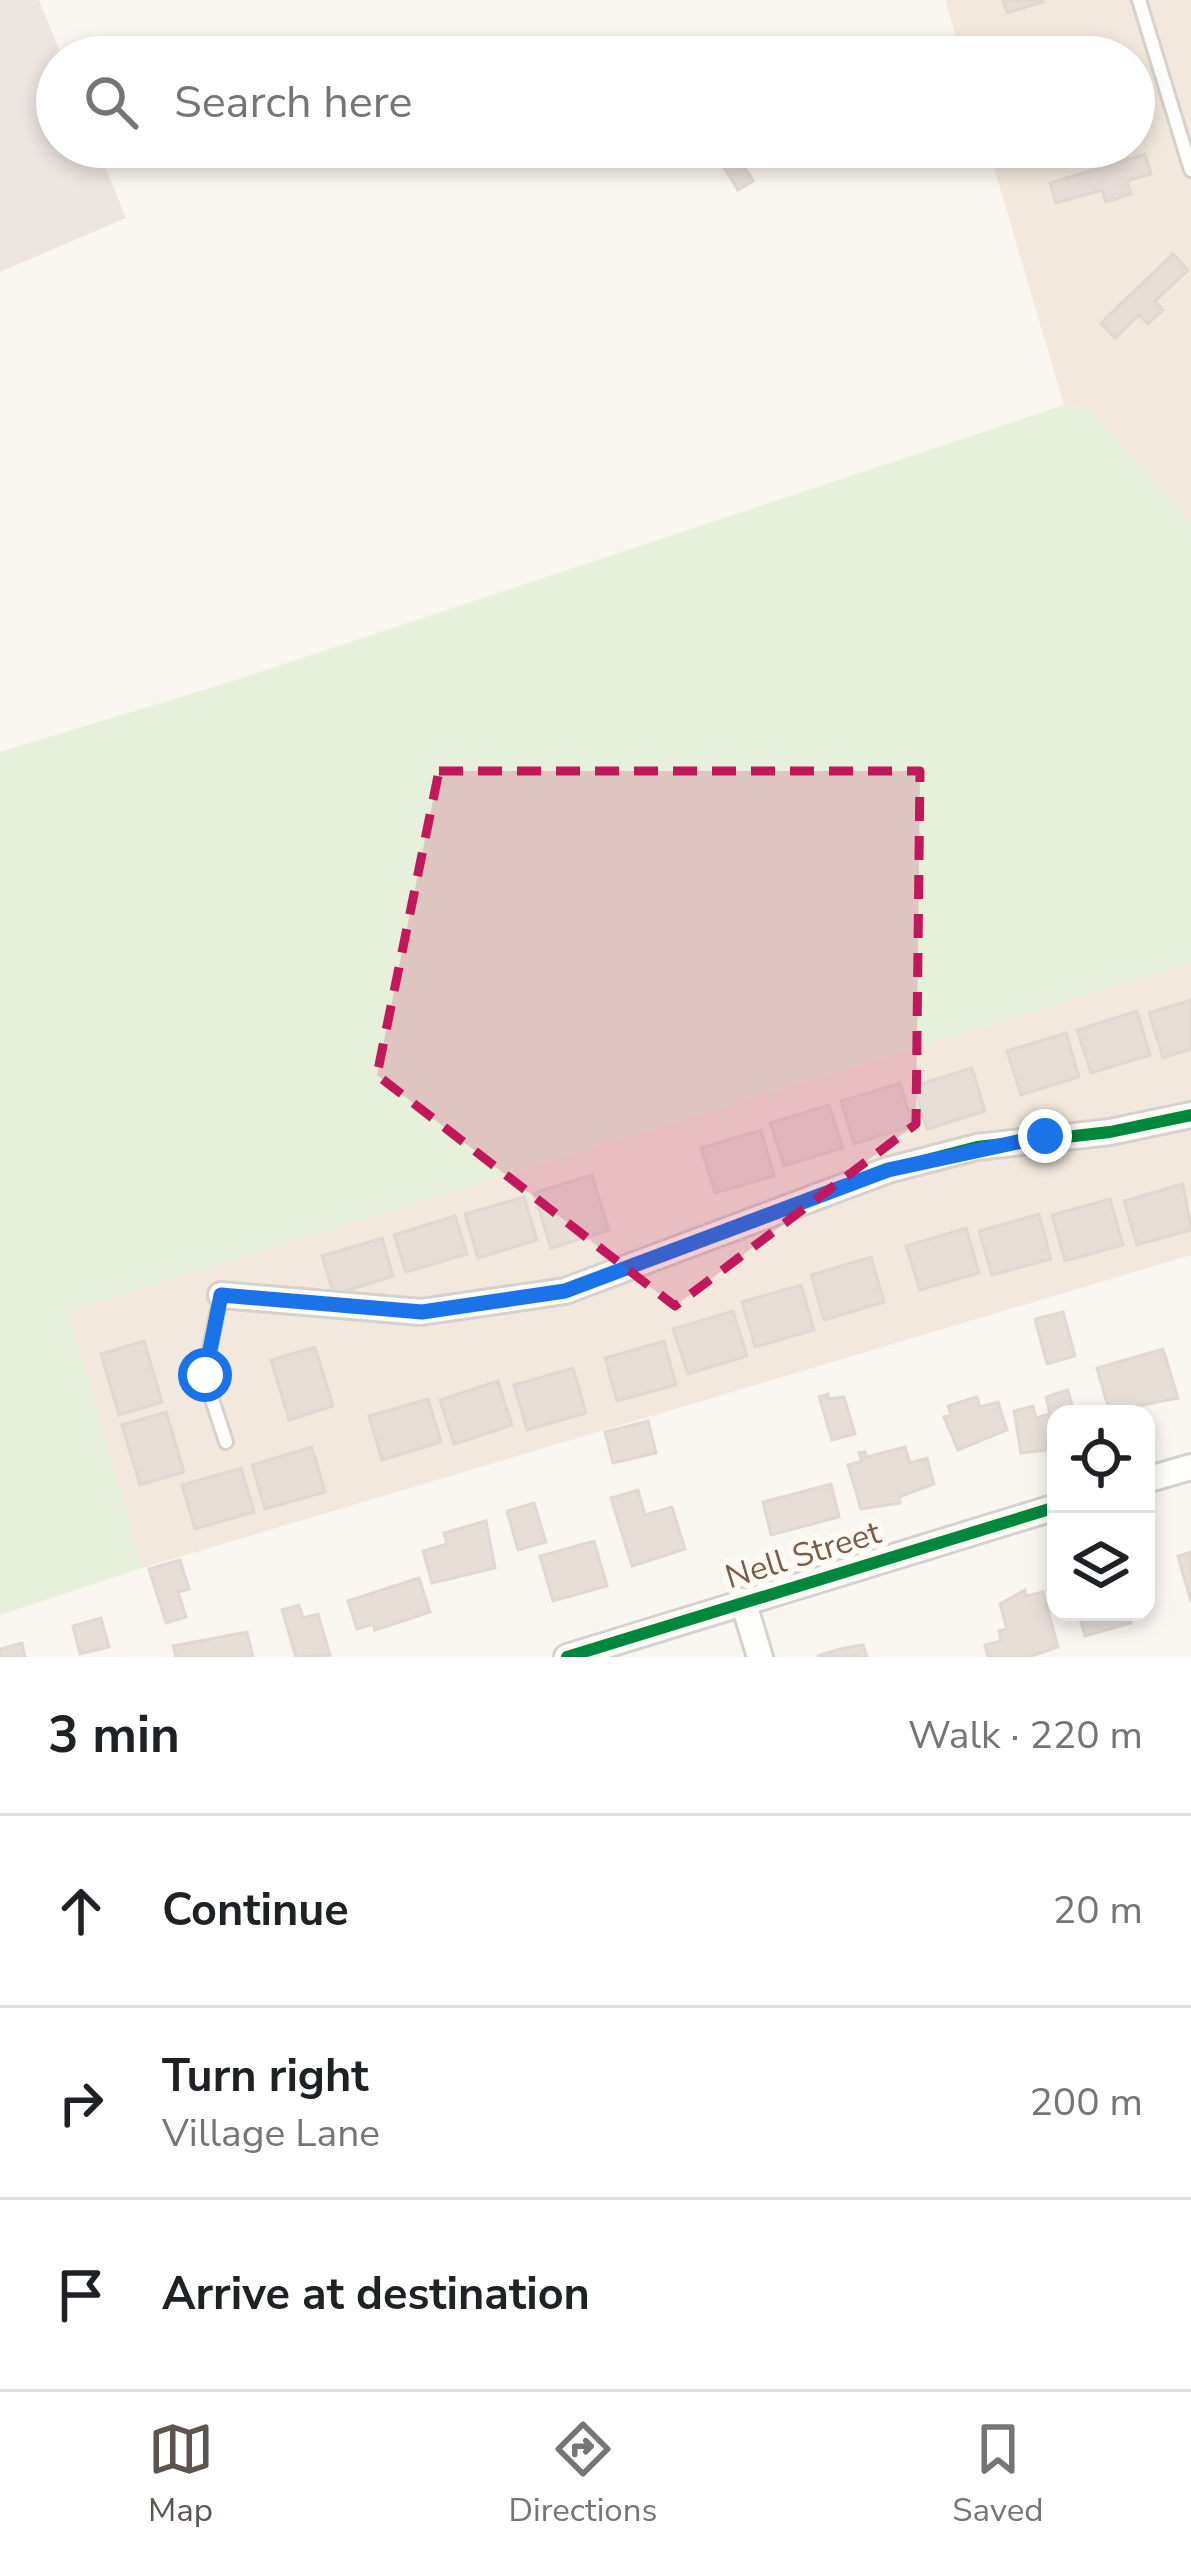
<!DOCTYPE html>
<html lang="en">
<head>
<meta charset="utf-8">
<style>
	body { margin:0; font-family:"Nunito Sans",sans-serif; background:#f2f2f2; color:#202124 }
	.controls { position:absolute; right:36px; bottom:36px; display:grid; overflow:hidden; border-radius:24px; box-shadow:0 6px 18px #0003 }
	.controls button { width:108px; height:108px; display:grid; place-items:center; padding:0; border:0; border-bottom:3px solid #e0e0e0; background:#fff; color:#202124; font:60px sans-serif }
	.stop { position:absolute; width:36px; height:36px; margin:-27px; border:9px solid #1a73e8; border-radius:50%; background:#fff }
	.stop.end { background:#1a73e8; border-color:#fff; box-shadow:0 3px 12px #0008 }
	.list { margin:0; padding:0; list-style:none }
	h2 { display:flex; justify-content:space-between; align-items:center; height:156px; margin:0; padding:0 48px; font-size:51px }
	h2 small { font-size:39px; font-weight:400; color:#757577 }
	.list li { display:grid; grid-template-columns:78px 1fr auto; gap:36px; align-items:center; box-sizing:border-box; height:192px; padding:0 48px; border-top:3px solid #e0e0e0 }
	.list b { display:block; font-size:45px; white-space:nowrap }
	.list p { margin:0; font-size:39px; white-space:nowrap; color:#757577 }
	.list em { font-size:39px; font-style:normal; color:#757577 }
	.icon { flex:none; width:66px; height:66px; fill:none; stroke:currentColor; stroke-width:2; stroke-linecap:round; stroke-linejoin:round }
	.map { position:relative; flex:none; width:1191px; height:1657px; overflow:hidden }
	.search { position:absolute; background:#fff; box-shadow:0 6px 18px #0003; left:36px; right:36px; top:36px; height:132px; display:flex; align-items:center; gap:30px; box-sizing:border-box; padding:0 42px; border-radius:66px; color:#757577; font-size:45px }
	.sheet { height:732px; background:#fff }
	nav { display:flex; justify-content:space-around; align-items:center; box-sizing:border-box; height:168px; border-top:3px solid #e0e0e0; background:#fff; font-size:33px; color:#757577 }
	nav a { display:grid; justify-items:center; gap:6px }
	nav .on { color:#5c5450 }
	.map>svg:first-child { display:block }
	.residential { fill:#f2e8de }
	.industrial { fill:#ede5e0 }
	.green { fill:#e7f0db }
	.building { fill:#e6ded7; stroke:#e2d8d2; stroke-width:3 }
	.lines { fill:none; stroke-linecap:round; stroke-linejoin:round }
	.service-casing { stroke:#d7d1cb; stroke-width:18 }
	.minor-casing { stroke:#d7d1cb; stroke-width:30 }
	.service { stroke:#fefefd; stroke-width:12 }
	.minor { stroke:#fefefd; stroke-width:24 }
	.cycleway-casing { stroke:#fffaf3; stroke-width:20 }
	.cycleway { stroke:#00873e; stroke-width:12 }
	.route { stroke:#1a73e8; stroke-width:15 }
	.marked { fill:#c2185b; fill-opacity:0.2; stroke:#c2185b; stroke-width:9; stroke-dasharray:24 15; stroke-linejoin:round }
	.labels { text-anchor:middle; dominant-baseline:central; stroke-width:12; stroke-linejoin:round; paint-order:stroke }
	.street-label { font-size:33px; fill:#7a5c4d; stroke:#fffaf3 }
</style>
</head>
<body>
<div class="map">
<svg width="1191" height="1657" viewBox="0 0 1191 1657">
	<rect width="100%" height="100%" fill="#f9f5f0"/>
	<g class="residential">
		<path d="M945 0H1191V524L1089 409 1064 405 988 147H1134V57H962Z"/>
		<path d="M1191 962V1255L142 1568 67 1311Z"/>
	</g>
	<path class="industrial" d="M0 0H39L62 57H57V147H97L126 218 0 272Z"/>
	<path class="green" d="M1064 405 1089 409 1191 524V962L68 1311 142 1568 0 1615V752L236 680Z"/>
	<g class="building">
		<path d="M1003 0H1042L1043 2 1007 13Z"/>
		<path d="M711 147H732L753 181 738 190Z"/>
		<path d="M1145 154 1151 174 1127 181 1131 194 1106 202 1102 190 1056 203 1050 183Z"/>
		<path d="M1173 254 1188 270 1155 301 1163 310 1148 324 1139 315 1115 338 1101 323Z"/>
		<path d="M1191 1000V1049L1163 1058 1149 1013Z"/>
		<path d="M1137 1011 1150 1055 1091 1073 1077 1030Z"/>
		<path d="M1066 1033 1079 1077 1021 1095 1007 1051Z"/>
		<path d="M972 1068 985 1111 927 1129 914 1086Z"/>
		<path d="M900 1083 913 1126 854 1144 841 1101Z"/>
		<path d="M829 1105 843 1148 784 1166 770 1123Z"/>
		<path d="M761 1130 774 1176 715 1193 701 1148Z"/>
		<path d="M592 1175 609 1230 551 1248 534 1193Z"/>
		<path d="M1183 1184 1191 1230 1137 1245 1124 1201Z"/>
		<path d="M524 1197 537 1240 478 1258 465 1214Z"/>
		<path d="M1110 1199 1123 1245 1065 1261 1052 1215Z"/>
		<path d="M1039 1214 1051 1259 992 1275 979 1231Z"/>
		<path d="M455 1216 467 1254 406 1272 394 1235Z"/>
		<path d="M966 1228 979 1273 920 1290 906 1246Z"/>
		<path d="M382 1238 393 1276 334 1295 322 1256Z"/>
		<path d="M871 1257 884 1302 824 1320 811 1275Z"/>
		<path d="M801 1285 814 1330 755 1347 742 1302Z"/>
		<path d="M733 1311 747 1356 688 1374 673 1329Z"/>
		<path d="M1063 1312 1075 1356 1047 1364 1035 1319Z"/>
		<path d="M144 1341 162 1402 119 1415 101 1354Z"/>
		<path d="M664 1341 676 1385 617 1401 605 1358Z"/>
		<path d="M315 1347 333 1406 289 1420 271 1360Z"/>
		<path d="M1163 1349 1178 1398 1137 1406 1140 1414H1110L1097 1368Z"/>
		<path d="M573 1368 586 1413 527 1430 514 1385Z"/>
		<path d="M498 1381 512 1425 454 1444 440 1400Z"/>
		<path d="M1068 1390 1074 1414H1056V1449L1021 1453 1014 1411 1033 1406 1036 1418 1050 1414 1046 1397Z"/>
		<path d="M828 1394V1399L844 1397 855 1434 832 1440 819 1397Z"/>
		<path d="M977 1397 980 1407 998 1402 1007 1430 958 1450 944 1417 951 1415 948 1406Z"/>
		<path d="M428 1399 441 1442 382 1460 369 1416Z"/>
		<path d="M166 1412 184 1472 140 1485 122 1425Z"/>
		<path d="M648 1421 656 1453 613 1463 605 1432Z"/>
		<path d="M312 1447 325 1492 265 1509 252 1465Z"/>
		<path d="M905 1447 910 1463 927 1458 934 1484 899 1497 900 1503 861 1509 848 1465 862 1461 859 1453 865 1452 867 1457Z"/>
		<path d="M241 1468 254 1512 195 1529 182 1485Z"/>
		<path d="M831 1484 839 1517 771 1535 763 1502Z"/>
		<path d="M638 1490 645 1515 672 1507 685 1549 632 1566 611 1498Z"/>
		<path d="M534 1503 546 1542 518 1550 507 1511Z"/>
		<path d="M486 1521 495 1568 432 1583 423 1551 447 1544 444 1533Z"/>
		<path d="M594 1541 607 1586 553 1601 540 1556Z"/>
		<path d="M1191 1552V1602L1178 1556Z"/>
		<path d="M180 1560 189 1589 178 1592 186 1617 166 1623 149 1569Z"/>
		<path d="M419 1578 430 1612 375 1630 373 1624 357 1629 348 1601Z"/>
		<path d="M1025 1590 1026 1596 1043 1592 1058 1647 1028 1657H988L985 1645 1001 1641 999 1631 1007 1629 1000 1604Z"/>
		<path d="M299 1605 303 1618 318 1614 330 1655 296 1657 282 1610Z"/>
		<path d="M1078 1612H1128L1131 1623 1085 1636Z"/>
		<path d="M101 1618 109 1647 80 1654 73 1626Z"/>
		<path d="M247 1632 253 1657H176L173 1646Z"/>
		<path d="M22 1643 25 1657H0V1649Z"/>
		<path d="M863 1645 867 1657 817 1656 844 1648Z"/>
	</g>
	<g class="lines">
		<defs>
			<g id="service">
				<path d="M1139 0 1191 170"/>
				<path d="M221 1295 204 1375 226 1442"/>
			</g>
			<g id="minor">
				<path d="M221 1295 421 1312 565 1291 888 1170 977 1147 1110 1132 1191 1115"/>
				<path d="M1146 1480 1191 1467"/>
				<path d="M743 1601 760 1657"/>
				<path d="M567 1657 1056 1507"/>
			</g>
		</defs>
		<use href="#service" class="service-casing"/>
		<use href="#minor" class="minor-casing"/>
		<use href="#service" class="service"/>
		<use href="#minor" class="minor"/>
		<defs>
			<g id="cycleway">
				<path d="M221 1295 421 1312 565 1291 888 1170 977 1147 1110 1132 1191 1115"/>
				<path d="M567 1657 1056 1507"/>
			</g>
		</defs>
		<use href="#cycleway" class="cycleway-casing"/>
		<use href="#cycleway" class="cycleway"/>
	</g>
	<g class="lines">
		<path class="route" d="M205 1375 221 1295 422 1312 565 1291 888 1170 1045 1136"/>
	</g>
	<path class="marked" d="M439 771H920L916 1124 675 1306 377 1075Z"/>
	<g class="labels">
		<g class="street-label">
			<text transform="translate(803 1555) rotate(-17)">Nell Street</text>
		</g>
	</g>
</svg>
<div class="controls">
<button><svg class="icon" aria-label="locate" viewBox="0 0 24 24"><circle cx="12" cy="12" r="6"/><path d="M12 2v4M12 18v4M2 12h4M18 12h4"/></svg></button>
<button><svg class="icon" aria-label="layers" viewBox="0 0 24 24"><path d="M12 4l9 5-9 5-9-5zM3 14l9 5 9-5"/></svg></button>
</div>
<div class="stop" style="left:205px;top:1375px"></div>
<div class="stop end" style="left:1045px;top:1136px"></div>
<div class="search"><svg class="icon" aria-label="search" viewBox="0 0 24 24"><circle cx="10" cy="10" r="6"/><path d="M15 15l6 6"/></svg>Search here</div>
</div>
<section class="sheet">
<h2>3 min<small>Walk · 220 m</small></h2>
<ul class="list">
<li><svg class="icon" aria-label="ahead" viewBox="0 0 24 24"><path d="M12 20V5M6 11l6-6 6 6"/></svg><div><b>Continue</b></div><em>20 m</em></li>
<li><svg class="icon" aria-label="right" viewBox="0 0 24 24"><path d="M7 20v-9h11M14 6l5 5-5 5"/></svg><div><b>Turn right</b><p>Village Lane</p></div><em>200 m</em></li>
<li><svg class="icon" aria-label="arrive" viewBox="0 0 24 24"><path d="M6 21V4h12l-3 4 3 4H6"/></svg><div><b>Arrive at destination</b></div></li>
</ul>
</section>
<nav>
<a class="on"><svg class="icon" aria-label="map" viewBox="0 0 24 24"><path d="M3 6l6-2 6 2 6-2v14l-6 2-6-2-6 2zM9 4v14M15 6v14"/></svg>Map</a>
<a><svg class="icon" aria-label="directions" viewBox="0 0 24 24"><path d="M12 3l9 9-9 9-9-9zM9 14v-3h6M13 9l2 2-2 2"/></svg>Directions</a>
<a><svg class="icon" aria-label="saved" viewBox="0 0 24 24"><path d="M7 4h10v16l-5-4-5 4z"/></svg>Saved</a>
</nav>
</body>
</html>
